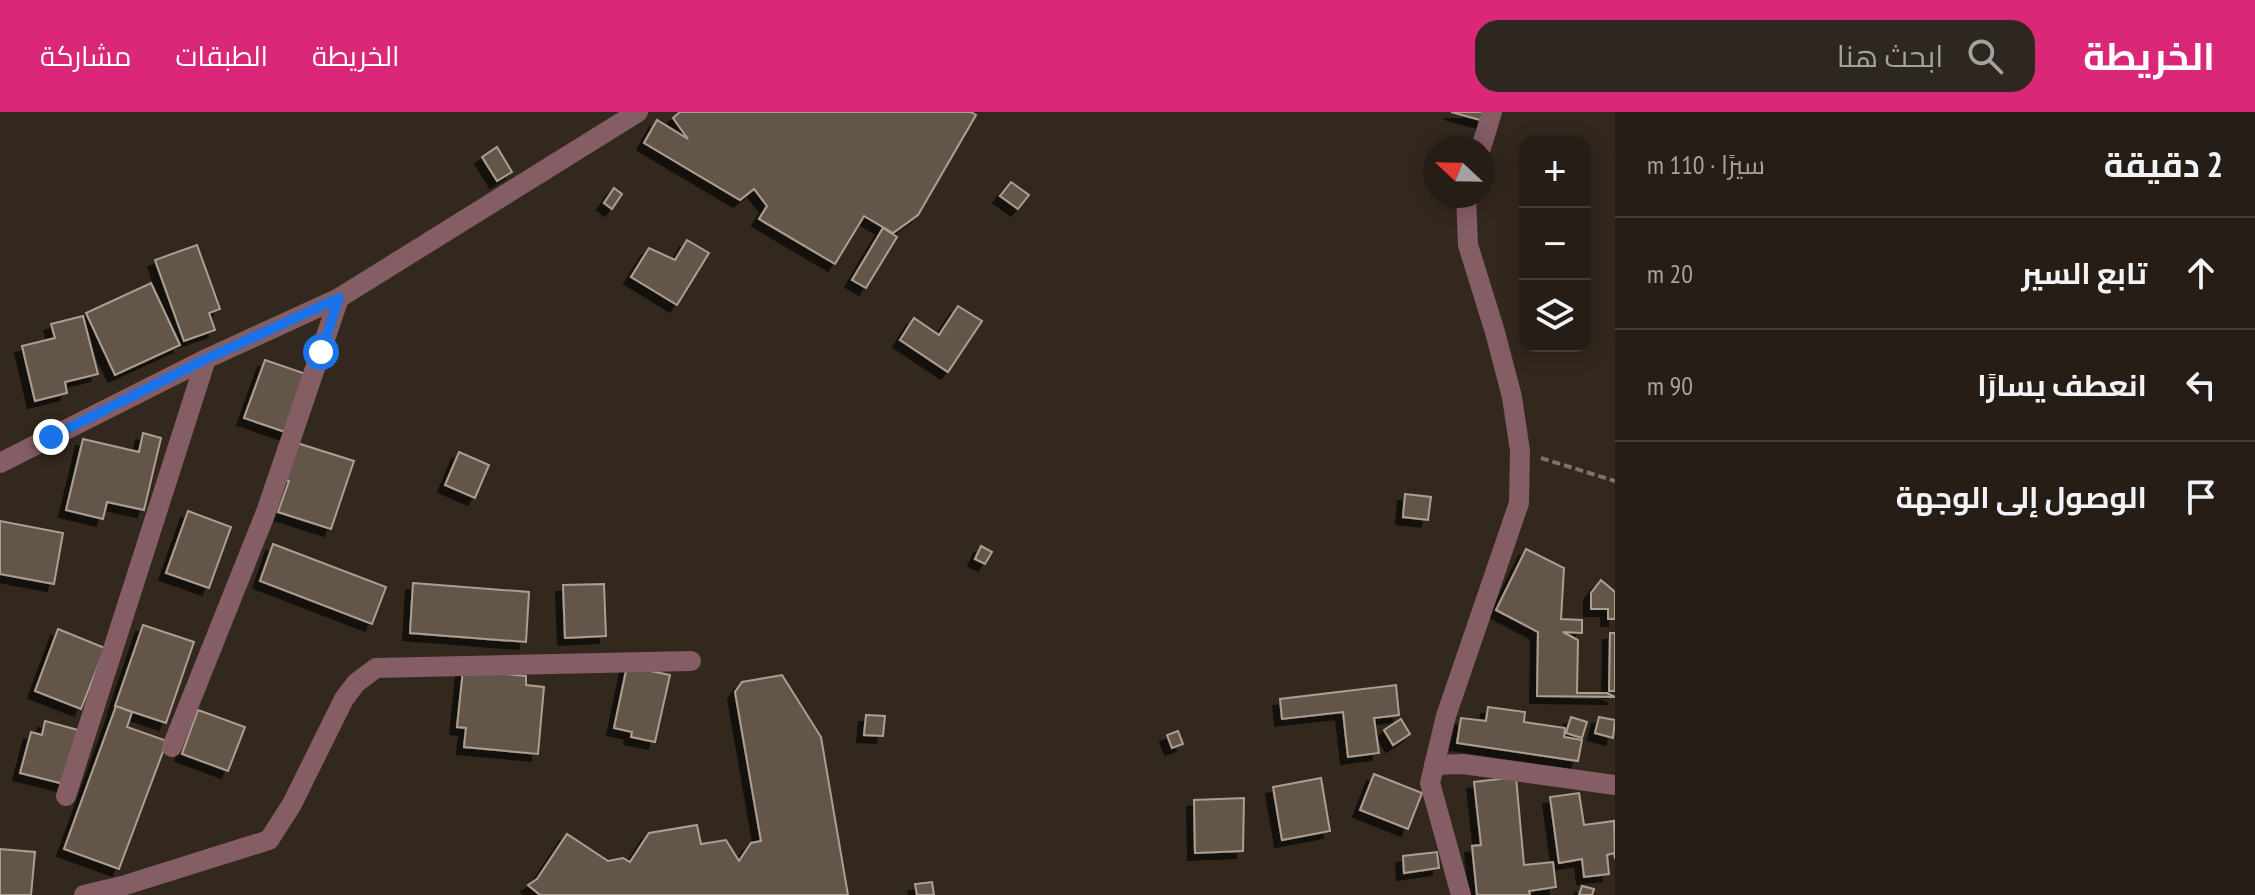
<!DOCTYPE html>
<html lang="ar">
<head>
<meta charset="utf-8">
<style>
	body { margin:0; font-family:"PT Sans Narrow",Cairo,sans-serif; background:#2e271f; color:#f1f3f6; direction:rtl }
	.controls { position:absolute; right:24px; top:24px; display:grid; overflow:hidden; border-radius:16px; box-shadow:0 4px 20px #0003 }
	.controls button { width:72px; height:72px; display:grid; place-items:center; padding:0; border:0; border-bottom:2px solid #423c35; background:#261e16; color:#f1f3f6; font:40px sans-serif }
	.compass { position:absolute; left:1423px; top:24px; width:72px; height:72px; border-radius:50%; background:#261e16; box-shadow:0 4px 20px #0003; rotate:292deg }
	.stop { position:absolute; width:24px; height:24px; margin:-18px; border:6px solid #1a73e8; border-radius:50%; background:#fff }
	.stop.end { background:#1a73e8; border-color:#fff; box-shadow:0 2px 8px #0008 }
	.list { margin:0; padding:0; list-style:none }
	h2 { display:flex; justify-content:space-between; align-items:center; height:104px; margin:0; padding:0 32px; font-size:34px }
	h2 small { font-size:26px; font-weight:400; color:#a4a2a1 }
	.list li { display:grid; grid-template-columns:52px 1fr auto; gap:24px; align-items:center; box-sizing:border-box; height:112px; padding:0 32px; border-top:2px solid #423c35 }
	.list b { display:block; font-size:30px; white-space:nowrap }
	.list em { font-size:26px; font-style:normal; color:#a4a2a1 }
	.icon { flex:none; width:44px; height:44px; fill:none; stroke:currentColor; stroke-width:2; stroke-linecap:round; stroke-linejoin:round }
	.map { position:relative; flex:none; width:1615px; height:783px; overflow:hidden; direction:ltr }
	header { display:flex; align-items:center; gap:48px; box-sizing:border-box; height:112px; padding:0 40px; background:#db2777; color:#fff }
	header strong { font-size:38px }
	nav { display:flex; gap:44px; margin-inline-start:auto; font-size:28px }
	.search { width:560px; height:72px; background:#2e271f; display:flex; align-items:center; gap:20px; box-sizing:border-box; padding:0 28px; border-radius:24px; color:#a4a2a1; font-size:30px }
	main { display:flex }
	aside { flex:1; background:#261e16 }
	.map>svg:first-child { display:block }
	.building { fill:#63564a; stroke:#ac9e91; stroke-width:2; filter:url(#shadow) }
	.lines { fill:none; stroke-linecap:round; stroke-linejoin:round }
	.path { stroke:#7b7269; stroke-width:4; stroke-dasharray:8 4; stroke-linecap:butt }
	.minor { stroke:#855d64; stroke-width:20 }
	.tertiary { stroke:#855d64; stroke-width:20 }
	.route { stroke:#1a73e8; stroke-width:10 }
</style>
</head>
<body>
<header>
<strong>الخريطة</strong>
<div class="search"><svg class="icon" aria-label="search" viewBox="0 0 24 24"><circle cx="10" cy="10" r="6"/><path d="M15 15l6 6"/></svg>ابحث هنا</div>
<nav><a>الخريطة</a><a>الطبقات</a><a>مشاركة</a></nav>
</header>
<main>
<aside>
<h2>2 دقيقة<small>سيرًا · 110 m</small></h2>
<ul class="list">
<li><svg class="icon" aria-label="ahead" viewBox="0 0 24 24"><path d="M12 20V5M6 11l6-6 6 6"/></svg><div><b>تابع السير</b></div><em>20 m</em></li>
<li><svg class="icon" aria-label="left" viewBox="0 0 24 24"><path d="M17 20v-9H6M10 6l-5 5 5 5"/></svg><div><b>انعطف يسارًا</b></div><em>90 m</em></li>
<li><svg class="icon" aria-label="arrive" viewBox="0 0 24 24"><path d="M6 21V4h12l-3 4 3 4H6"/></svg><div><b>الوصول إلى الوجهة</b></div></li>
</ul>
</aside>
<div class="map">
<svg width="1615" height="783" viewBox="0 0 1615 783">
	<defs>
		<filter id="shadow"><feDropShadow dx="-7" dy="7" stdDeviation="0" flood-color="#0009"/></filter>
	</defs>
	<rect width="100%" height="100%" fill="#33281e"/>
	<g class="building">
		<path d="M680 0H971L976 3 918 103 893 121 864 104 835 152 759 107 767 94 754 77 740 88 644 31 657 8 688 27 673 6Z"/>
		<path d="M1451 0H1486L1484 9Z"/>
		<path d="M497 35 512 60 497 69 482 45Z"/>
		<path d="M1011 70 1029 83 1018 97 1000 84Z"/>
		<path d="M614 76 622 82 612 97 604 91Z"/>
		<path d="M883 116 897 125 866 176 852 168Z"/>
		<path d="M687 128 709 141 677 193 631 165 649 136 675 148Z"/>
		<path d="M197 133 220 197 209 201 215 218 184 229 155 148Z"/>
		<path d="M151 171 180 233 115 263 86 201Z"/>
		<path d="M958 194 982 209 948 260 900 228 914 206 939 223Z"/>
		<path d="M83 204 98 262 65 270 67 281 35 289 22 234 55 226 51 212Z"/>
		<path d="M265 248 309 263 288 321 244 306Z"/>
		<path d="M143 321 161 326 144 398 107 390 103 407 66 398 83 327 139 340Z"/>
		<path d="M297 331 354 349 331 417 278 400 289 369 284 368Z"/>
		<path d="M459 340 489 353 475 386 445 373Z"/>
		<path d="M1405 382 1431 385 1428 408 1403 405Z"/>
		<path d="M188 399 231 415 209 476 166 461Z"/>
		<path d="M0 409 63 421 54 472 0 462Z"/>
		<path d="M273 432 386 475 372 512 260 469Z"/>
		<path d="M981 434 992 440 985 452 975 447Z"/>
		<path d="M1526 437 1564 456 1561 507 1582 508V521L1563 520 1578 528 1577 581H1607L1615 585 1537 584 1538 520 1496 498Z"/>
		<path d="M1601 468 1615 480V507H1608V497H1591V481Z"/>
		<path d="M413 471 529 480 526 530 410 521Z"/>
		<path d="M604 472 606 524 565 526 563 473Z"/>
		<path d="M143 513 194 530 166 611 115 594Z"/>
		<path d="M58 517 105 536 81 597 35 579Z"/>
		<path d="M1610 521H1615V579H1609Z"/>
		<path d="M627 554 670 563 655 630 631 625 632 620 614 616Z"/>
		<path d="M463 558 526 564V573L544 575 538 642 464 635 466 616 457 615Z"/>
		<path d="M782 563 821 625 848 783H540L528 773 537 767 567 722 608 749 623 746 630 750 649 721 697 713 701 732 726 728 739 749 751 731 761 729 735 580 742 570Z"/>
		<path d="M1396 573 1399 603 1374 606 1379 641 1348 645 1343 600 1282 607 1280 587Z"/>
		<path d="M116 594 132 600 127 615 167 629 119 757 64 737Z"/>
		<path d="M1488 595 1525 600 1524 610 1565 616 1564 625 1582 628 1578 649 1457 631 1461 606 1486 609Z"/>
		<path d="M198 598 245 615 228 659 182 642Z"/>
		<path d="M866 603 885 604 883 624 864 623Z"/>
		<path d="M1571 605 1587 610 1582 626 1566 621Z"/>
		<path d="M1599 605 1615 608 1613 626 1595 621Z"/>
		<path d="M1401 607 1410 622 1393 633 1384 618Z"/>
		<path d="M45 609 78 618 64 672 20 661 31 620 42 623Z"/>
		<path d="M1178 619 1183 632 1172 636 1167 623Z"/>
		<path d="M1374 662 1422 681 1408 717 1360 698Z"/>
		<path d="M1516 665 1524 753 1553 750 1556 775 1529 779 1530 783H1477L1472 734 1481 733 1474 670Z"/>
		<path d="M1321 666 1330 719 1282 728 1273 675Z"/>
		<path d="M1579 681 1584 713 1614 709 1615 747 1614 741 1607 743 1609 762 1584 765 1582 747 1559 751 1550 685Z"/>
		<path d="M1244 686 1243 739 1195 741 1194 688Z"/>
		<path d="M0 737 35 740 31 783H0Z"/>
		<path d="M1437 740 1439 756 1404 761 1403 744Z"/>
		<path d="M932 770 934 783H917L915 772Z"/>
		<path d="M1582 774 1594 777 1592 783H1579Z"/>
	</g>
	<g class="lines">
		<path class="path" d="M1541 346 1615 369"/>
		<g class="minor">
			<path d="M1481 36 1492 0"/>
			<path d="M172 635 266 400 339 186"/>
			<path d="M1434 653 1463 652 1615 673"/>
			<path d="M66 684 206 247"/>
			<path d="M84 783 122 774 269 728 292 692 344 587 356 571 376 556 691 549"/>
			<path d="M1461 783 1430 671 1446 604 1519 391 1520 339 1512 285 1495 220 1468 133 1466 84"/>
		</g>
		<path class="tertiary" d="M0 351 206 247 339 186 638 0"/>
	</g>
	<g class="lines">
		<path class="route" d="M51 325 206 247 339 186 321 240"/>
	</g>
</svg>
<div class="controls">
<button>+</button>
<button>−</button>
<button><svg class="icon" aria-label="layers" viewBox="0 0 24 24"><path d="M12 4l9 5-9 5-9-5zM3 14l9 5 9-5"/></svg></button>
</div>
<svg class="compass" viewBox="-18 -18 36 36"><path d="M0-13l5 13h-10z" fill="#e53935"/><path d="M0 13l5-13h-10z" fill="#a4a2a1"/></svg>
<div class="stop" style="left:321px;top:240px"></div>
<div class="stop end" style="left:51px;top:325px"></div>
</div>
</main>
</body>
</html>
